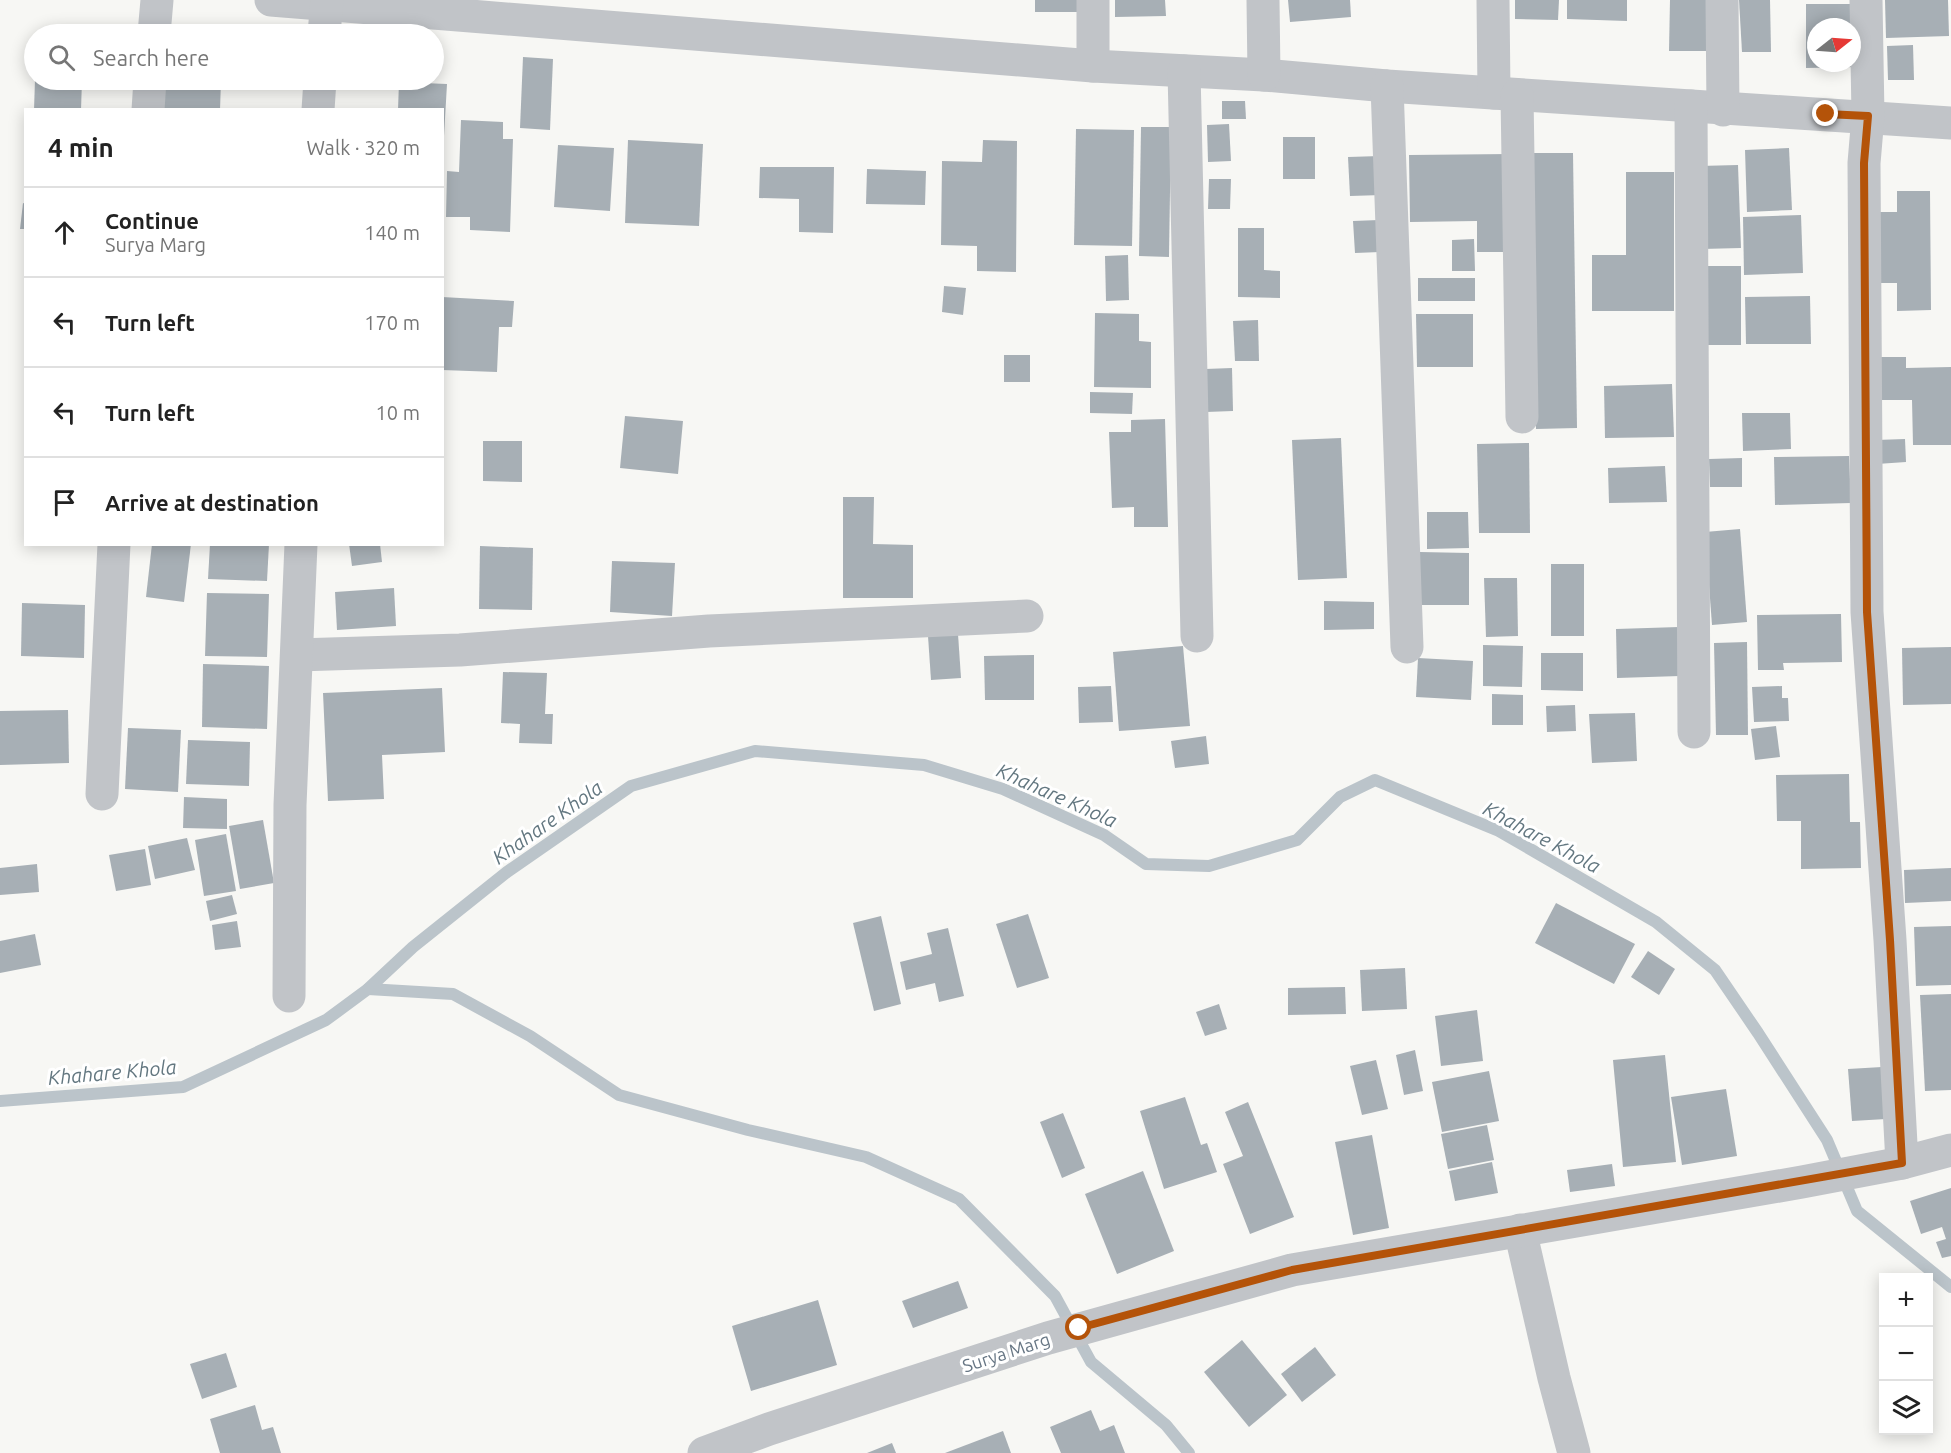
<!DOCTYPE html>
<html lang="en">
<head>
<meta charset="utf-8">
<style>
	body { margin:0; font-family:Ubuntu,sans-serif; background:#f2f2f2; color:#222 }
	.controls { position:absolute; right:18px; bottom:18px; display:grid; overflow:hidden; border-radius:0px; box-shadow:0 3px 15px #0003 }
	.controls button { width:54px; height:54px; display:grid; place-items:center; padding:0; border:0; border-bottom:2px solid #e0e0e0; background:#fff; color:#222; font:30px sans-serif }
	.compass { position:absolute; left:1807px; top:18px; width:54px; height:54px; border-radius:50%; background:#fff; box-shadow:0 3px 15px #0003; rotate:73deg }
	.stop { position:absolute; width:18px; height:18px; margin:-14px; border:4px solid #b45309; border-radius:50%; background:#fff }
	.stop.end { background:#b45309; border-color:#fff; box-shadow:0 2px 6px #0008 }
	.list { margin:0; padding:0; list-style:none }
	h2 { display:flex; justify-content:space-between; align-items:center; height:78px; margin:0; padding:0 24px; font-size:26px }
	h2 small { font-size:20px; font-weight:400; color:#767676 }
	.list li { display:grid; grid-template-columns:39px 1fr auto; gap:18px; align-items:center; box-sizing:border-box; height:90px; padding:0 24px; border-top:2px solid #e0e0e0 }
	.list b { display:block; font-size:22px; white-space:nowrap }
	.list p { margin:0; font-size:20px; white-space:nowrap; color:#767676 }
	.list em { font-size:20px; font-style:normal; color:#767676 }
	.icon { flex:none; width:33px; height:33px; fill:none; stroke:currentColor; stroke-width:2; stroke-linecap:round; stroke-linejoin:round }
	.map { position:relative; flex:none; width:1951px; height:1453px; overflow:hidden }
	.search { position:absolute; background:#fff; box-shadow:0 3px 15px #0003; left:24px; top:24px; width:420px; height:66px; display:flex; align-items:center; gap:15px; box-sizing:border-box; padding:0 21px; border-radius:33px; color:#767676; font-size:22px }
	.panel { position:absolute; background:#fff; box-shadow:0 3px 15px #0003; left:24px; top:108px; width:420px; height:438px; border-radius:0px }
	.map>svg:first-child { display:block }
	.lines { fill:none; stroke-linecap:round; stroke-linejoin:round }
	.stream { stroke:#bbc4ca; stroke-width:12 }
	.building { fill:#a7afb5; fill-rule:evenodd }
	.street { stroke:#c1c4c8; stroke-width:33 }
	.route { stroke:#b45309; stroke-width:8 }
	.labels { text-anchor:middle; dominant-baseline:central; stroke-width:6; stroke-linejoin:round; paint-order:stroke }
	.street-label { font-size:18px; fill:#677684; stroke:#fff }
	.water-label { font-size:20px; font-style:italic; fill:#637780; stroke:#fff }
</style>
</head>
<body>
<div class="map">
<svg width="1951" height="1453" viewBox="0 0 1951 1453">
	<rect width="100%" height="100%" fill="#f7f7f4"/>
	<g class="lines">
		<g class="stream">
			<path d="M368 989 453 994 530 1036 619 1095 748 1130 866 1157 959 1199 1055 1296 1091 1362 1166 1425 1189 1453"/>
			<path d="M0 1101 183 1087 326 1020 368 989 413 947 507 872 631 786 755 751 924 765 1003 789 1104 835 1146 864 1209 866 1297 840 1340 797 1375 780 1499 831 1656 922 1715 970 1758 1033 1827 1140 1857 1211 1951 1287"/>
		</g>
	</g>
	<g class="building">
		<rect x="1035" y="0" width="45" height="12"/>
		<path d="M1115 0H1165L1166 16 1115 17Z"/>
		<path d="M1288 0H1350L1351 17 1290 22Z"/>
		<path d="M1515 0H1559L1558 20 1515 19Z"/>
		<path d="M1567 0H1627V21L1567 19Z"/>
		<path d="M1670 0H1714L1713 51H1669Z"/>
		<path d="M1739 0H1770L1771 52H1742Z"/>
		<path d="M1885 0H1948L1949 36 1886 38Z"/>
		<path d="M1806 4H1858V67L1806 68ZM1816 27H1852V63H1816Z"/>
		<path d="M1913 45 1914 80H1888L1887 46Z"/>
		<path d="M523 57 553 59 550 130 520 128Z"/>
		<path d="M35 80H82L81 110H34Z"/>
		<path d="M165 80H221L220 110H163Z"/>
		<path d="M399 82 447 84 444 136H442V110H398Z"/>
		<path d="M1222 101H1245L1246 119H1222Z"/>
		<path d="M461 120 503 122V139H513L510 232 470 230V217H446L447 171 459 172Z"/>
		<path d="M1229 124 1231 161 1208 162 1207 125Z"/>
		<path d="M1141 127H1171L1169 257 1139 256Z"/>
		<path d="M1076 129 1134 130 1132 246 1074 245Z"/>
		<rect x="1283" y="137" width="32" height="42"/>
		<path d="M628 140 703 144 699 226 625 223Z"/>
		<path d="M983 140 1017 141 1016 272 977 271V246L941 245 942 161 982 162Z"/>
		<path d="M558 145 614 148 610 211 554 207Z"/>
		<path d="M1789 148 1792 210 1747 212 1745 150Z"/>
		<path d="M1533 153H1573L1577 428 1536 429Z"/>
		<path d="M1511 154 1512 252H1477V221L1410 222 1409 155Z"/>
		<path d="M1380 156 1382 195 1350 196 1348 157Z"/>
		<path d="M1738 165 1741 248 1702 249 1699 166Z"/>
		<path d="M760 167H834L833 233 799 232V199L759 198Z"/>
		<path d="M867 169 926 171 925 205 866 204Z"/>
		<path d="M1626 172H1674V311H1592V255H1626Z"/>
		<path d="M1209 179H1231L1230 209H1208Z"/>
		<path d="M1897 191H1930L1931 310 1897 311V283H1879L1878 212H1897Z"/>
		<path d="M23 203 26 204V229H20Z"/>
		<path d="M1801 215 1803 273 1744 275 1743 217Z"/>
		<path d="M1379 220 1380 252 1355 253 1353 221Z"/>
		<path d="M1238 228H1264V270L1280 271V298L1238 297Z"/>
		<path d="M1474 239 1475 271H1452V240Z"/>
		<path d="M1128 255 1129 300 1106 301 1105 256Z"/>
		<rect x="1703" y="266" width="38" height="79"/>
		<rect x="1418" y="278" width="57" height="23"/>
		<path d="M944 286 966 288 963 315 942 312Z"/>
		<path d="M1810 296 1811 344H1746L1745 297Z"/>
		<path d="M442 297 514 301 512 327H499L497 372 442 370Z"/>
		<path d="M1095 313 1139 314V341L1151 342V388L1094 387Z"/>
		<path d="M1416 314H1473V367H1417Z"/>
		<path d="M1258 320 1259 361H1235L1233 321Z"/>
		<rect x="1004" y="355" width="26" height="27"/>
		<path d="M1876 357H1906V368L1951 367V445H1913L1912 400H1877Z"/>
		<path d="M1232 368 1233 411 1206 412 1205 369Z"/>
		<path d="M1672 384 1674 437 1605 438 1604 386Z"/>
		<path d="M1090 392 1133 393 1132 414 1090 413Z"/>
		<path d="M1742 413H1790L1791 449 1743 451Z"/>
		<path d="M625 416 683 421 678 474 620 468Z"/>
		<path d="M1165 419 1168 527H1134V507L1112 508 1109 432H1131V420Z"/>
		<path d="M1341 438 1347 578 1298 580 1292 440Z"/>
		<path d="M1905 439 1906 462 1877 464 1876 440Z"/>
		<path d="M483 441H522V482L483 481Z"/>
		<path d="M1529 443 1530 533H1479L1477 444Z"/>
		<path d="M1849 456 1851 503 1775 505 1774 457Z"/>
		<path d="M1742 458V487H1710L1709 459Z"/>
		<path d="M1665 466 1667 502 1609 503 1608 468Z"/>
		<path d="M843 497H874L873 544 913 545V598H843Z"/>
		<path d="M1427 512H1468L1469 548 1427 549Z"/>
		<path d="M1740 529 1747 622 1712 625 1705 532Z"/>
		<path d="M152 544H191L184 602 146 597Z"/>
		<path d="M210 544H269L267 581 208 579Z"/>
		<path d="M349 544H380L382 562 352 566Z"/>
		<path d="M480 546 533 548 532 610 479 609Z"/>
		<path d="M1420 552 1469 553V605H1419Z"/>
		<path d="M612 561 675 563 672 616 610 612Z"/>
		<rect x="1551" y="564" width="33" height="72"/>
		<path d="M1484 578H1517L1518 636 1486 637Z"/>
		<path d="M394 588 396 626 337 630 335 592Z"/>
		<path d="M207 593 269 594 267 657 205 656Z"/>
		<path d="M1324 601 1374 602V629L1324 630Z"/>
		<path d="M22 603 85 605 84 658 21 656Z"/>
		<path d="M1841 614 1842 662 1783 663 1784 670H1758L1757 615Z"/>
		<path d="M1679 627 1680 676 1617 678 1616 629Z"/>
		<path d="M958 634 961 678 931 680 928 636Z"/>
		<path d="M1747 642 1748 735H1716L1714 643Z"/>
		<path d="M1483 645 1523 646 1522 687 1483 686Z"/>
		<path d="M1183 646 1190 726 1119 731 1113 652Z"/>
		<path d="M1951 647V704L1903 705 1902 648Z"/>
		<path d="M1541 653H1583V691L1541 690Z"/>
		<path d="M1034 655V700H985L984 656Z"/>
		<path d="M1418 658 1473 661 1471 700 1416 697Z"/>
		<path d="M203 664 269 666 267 729 202 727Z"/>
		<path d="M503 672 547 673 545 714H553L552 744 519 743 520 724 501 723Z"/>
		<path d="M1111 686 1113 722 1079 723 1078 687Z"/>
		<path d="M1782 686V698H1788L1789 721 1754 722 1752 687Z"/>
		<path d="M442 688 445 752 382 755 384 799 328 801 323 693Z"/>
		<path d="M1492 694 1523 695V725H1492Z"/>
		<path d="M1575 705 1576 731 1547 732 1546 706Z"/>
		<path d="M68 710 69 763 0 765V711Z"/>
		<path d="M1635 713 1637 761 1592 763 1589 714Z"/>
		<path d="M1776 726 1780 757 1755 760 1751 729Z"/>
		<path d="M128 728 181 730 178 792 125 789Z"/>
		<path d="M1206 736 1209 764 1175 768 1171 741Z"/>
		<path d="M188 740 250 742 249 786 186 784Z"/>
		<path d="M1849 774 1850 822H1860L1861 868 1801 869V821H1777L1776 775Z"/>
		<path d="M184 797 227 799V829L183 828Z"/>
		<path d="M263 820 274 883 240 889 229 826Z"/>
		<path d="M226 834 236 891 204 896 195 840Z"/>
		<path d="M187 838 195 870 155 879 148 846Z"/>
		<path d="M145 849 151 885 116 891 109 855Z"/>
		<path d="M37 864 39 892 0 895V868Z"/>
		<path d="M1951 868V901L1905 903 1904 870Z"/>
		<path d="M232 895 237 914 210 921 206 901Z"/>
		<path d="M1556 903 1635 944 1614 984 1535 943Z"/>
		<path d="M1028 914 1049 978 1017 988 996 924Z"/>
		<path d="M881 916 901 1004 874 1011 853 923Z"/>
		<path d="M237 921 241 947 215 950 212 925Z"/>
		<path d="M1951 926V985L1916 986 1914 927Z"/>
		<path d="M948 928 964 996 939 1002 935 983 906 990 900 962 932 954 927 933Z"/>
		<path d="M35 934 41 965 0 973V941Z"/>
		<path d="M1648 951 1675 969 1659 995 1631 977Z"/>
		<path d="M1405 968 1407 1009 1362 1011 1360 970Z"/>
		<path d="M1345 987 1346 1014 1288 1015V988Z"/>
		<path d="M1951 994V1090L1925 1091 1920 995Z"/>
		<path d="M1219 1004 1227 1029 1205 1036 1196 1012Z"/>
		<path d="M1477 1010 1483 1061 1441 1066 1435 1016Z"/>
		<path d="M1415 1050 1423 1091 1404 1095 1396 1055Z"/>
		<path d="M1665 1055 1676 1162 1623 1167 1613 1060Z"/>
		<path d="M1376 1060 1388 1109 1362 1115 1350 1066Z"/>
		<path d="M1882 1067 1886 1119 1852 1121 1848 1069Z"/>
		<path d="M1489 1071 1499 1121 1442 1132 1432 1082Z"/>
		<path d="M1726 1089 1737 1156 1682 1165 1671 1097Z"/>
		<path d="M1185 1097 1201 1145 1207 1143 1217 1172 1164 1189 1140 1111Z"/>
		<path d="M1248 1102 1294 1217 1250 1234 1223 1164 1243 1156 1225 1112Z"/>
		<path d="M1063 1113 1085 1168 1062 1178 1040 1122Z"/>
		<path d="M1487 1125 1494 1160 1448 1169 1441 1134Z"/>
		<path d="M1372 1135 1389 1228 1353 1235 1335 1142Z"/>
		<path d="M1492 1162 1498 1193 1455 1201 1449 1171Z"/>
		<path d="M1612 1164 1615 1186 1570 1192 1567 1170Z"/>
		<path d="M1143 1171 1174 1251 1117 1274 1085 1194Z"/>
		<path d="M1951 1188V1256L1942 1258 1936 1242 1946 1239 1942 1227 1921 1234 1910 1201Z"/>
		<path d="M958 1281 968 1308 913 1328 902 1301Z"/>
		<path d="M818 1300 837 1365 751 1391 732 1326Z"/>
		<path d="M1242 1340 1287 1395 1249 1427 1204 1372Z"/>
		<path d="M1315 1347 1336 1375 1302 1402 1281 1374Z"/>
		<path d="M226 1353 237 1387 202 1399 190 1364Z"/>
		<path d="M255 1405 262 1430 273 1427 281 1453H220L210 1419Z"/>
		<path d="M1091 1410 1100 1431 1114 1425 1125 1453H1061L1050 1427Z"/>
		<path d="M1003 1431 1011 1453H945Z"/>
		<path d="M892 1443 896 1453H867Z"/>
	</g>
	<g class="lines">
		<g class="street">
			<path d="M271 0 1093 66 1264 75 1387 86 1951 123"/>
			<path d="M1263 0 1264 75"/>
			<path d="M1493 0 1494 93"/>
			<path d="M1722 0 1723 110"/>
			<path d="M1866 0 1868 116 1864 163 1867 612 1890 940 1902 1163"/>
			<path d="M154 34 157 0"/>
			<path d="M324 34 327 0"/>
			<path d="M1093 66V0"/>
			<path d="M1184 71 1197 636"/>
			<path d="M1387 86 1407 647"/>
			<path d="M1517 95 1522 417"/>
			<path d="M1691 106 1694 732"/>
			<path d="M148 110 150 80"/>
			<path d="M318 110 320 80"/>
			<path d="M297 655 460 650 709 631 1027 616"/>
			<path d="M102 794 114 544"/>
			<path d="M289 996 290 805 301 544"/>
			<path d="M1520 1230 1554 1378 1574 1453"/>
			<path d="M704 1453 769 1429 1048 1338 1292 1270 1802 1182 1902 1163 1951 1150"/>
		</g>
	</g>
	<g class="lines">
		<path class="route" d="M1079 1328 1292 1270 1902 1163 1890 940 1867 612 1864 163 1868 116 1826 114"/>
	</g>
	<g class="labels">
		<g class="street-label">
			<text transform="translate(1006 1352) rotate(-18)">Surya Marg</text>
		</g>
		<g class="water-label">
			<text transform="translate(1057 795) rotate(24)">Khahare Khola</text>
			<text transform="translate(547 822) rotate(-35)">Khahare Khola</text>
			<text transform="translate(1542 837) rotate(28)">Khahare Khola</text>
			<text transform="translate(112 1072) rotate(-5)">Khahare Khola</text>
		</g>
	</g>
</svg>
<div class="controls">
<button>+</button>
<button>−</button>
<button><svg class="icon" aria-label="layers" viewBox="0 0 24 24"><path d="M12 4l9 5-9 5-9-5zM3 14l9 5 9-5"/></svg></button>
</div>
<svg class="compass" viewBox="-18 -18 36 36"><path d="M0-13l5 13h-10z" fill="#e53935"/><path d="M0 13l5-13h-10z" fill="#767676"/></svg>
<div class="stop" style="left:1079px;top:1328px"></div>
<div class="stop end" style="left:1826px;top:114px"></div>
<div class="search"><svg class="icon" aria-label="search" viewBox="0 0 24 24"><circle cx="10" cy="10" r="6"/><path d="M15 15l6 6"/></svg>Search here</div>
<section class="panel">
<h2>4 min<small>Walk · 320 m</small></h2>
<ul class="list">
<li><svg class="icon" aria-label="ahead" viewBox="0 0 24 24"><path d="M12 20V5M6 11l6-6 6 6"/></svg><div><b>Continue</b><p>Surya Marg</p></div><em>140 m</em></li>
<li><svg class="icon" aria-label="left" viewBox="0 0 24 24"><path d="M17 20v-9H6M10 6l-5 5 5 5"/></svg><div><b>Turn left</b></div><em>170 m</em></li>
<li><svg class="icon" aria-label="left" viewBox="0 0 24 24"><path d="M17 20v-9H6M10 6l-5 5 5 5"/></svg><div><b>Turn left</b></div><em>10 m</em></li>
<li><svg class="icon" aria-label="arrive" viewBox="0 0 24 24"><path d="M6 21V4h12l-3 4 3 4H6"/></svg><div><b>Arrive at destination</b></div></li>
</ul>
</section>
</div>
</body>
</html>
